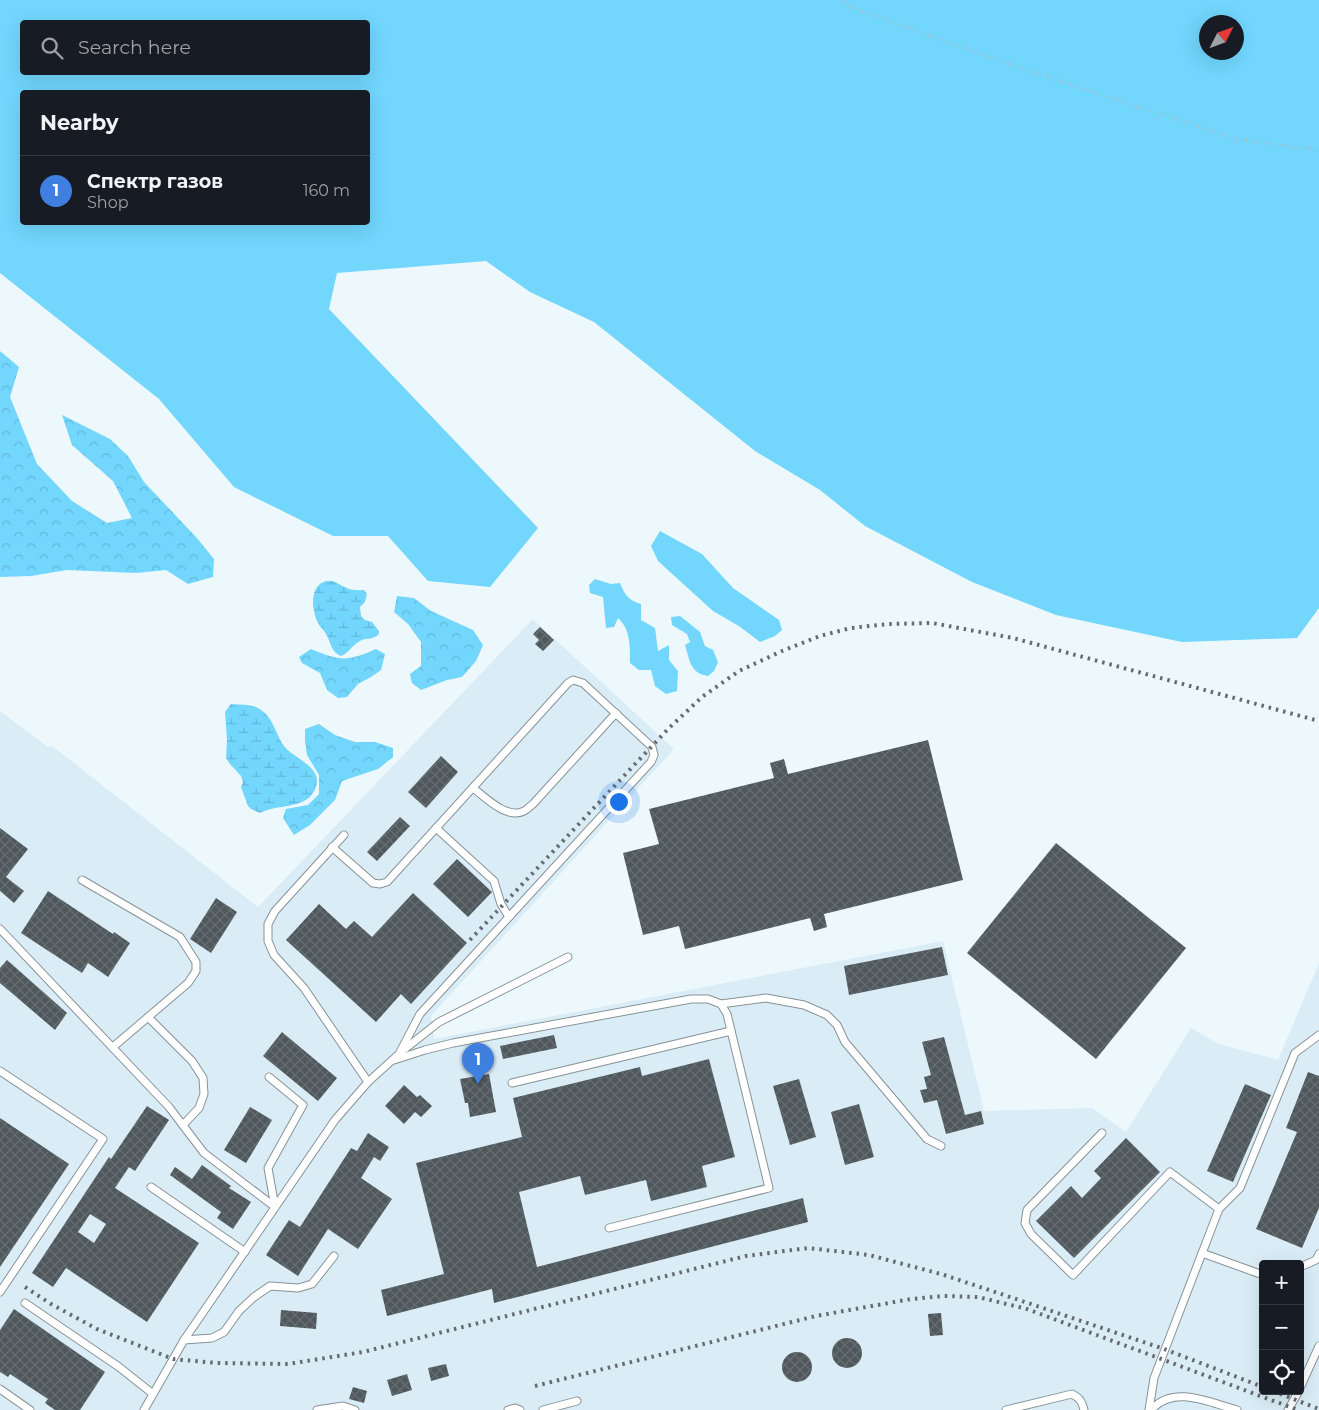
<!DOCTYPE html>
<html lang="en">
<head>
<meta charset="utf-8">
<style>
	body { margin:0; font-family:Montserrat,sans-serif; background:#242831; color:#f1f3f6 }
	.controls { position:absolute; right:15px; bottom:15px; display:grid; overflow:hidden; border-radius:5px; box-shadow:0 5px 20px #0002 }
	.controls button { width:45px; height:45px; display:grid; place-items:center; padding:0; border:0; border-bottom:1px solid #363941; background:#171b24; color:#f1f3f6; font:25px sans-serif }
	.compass { position:absolute; left:1199px; top:15px; width:45px; height:45px; border-radius:50%; background:#171b24; box-shadow:0 5px 20px #0002; rotate:48deg }
	.you { position:absolute; left:618px; top:801px; width:18px; height:18px; margin:-12px; border:4px solid #fff; border-radius:50%; background:#1a73e8; box-shadow:0 0 0 8px #1a73e833 }
	.badge { display:grid; place-items:center; width:32px; height:32px; border-radius:50%; background:#8c9099; color:#fff; font-size:16px; font-weight:700 }
	.pin { position:absolute; translate:-50% -41px; filter:drop-shadow(0 1px 2px #0008) }
	.pin::after { content:''; position:absolute; top:26px; width:18px; height:15px; background:inherit; clip-path:polygon(0 0,100% 0,50% 100%) }
	.list { margin:0; padding:0; list-style:none }
	h2 { display:flex; justify-content:space-between; align-items:center; height:65px; margin:0; padding:0 20px; font-size:21px }
	h2 small { font-size:16px; font-weight:400; color:#9ea1a6 }
	.list li { display:grid; grid-template-columns:32px 1fr auto; gap:15px; align-items:center; box-sizing:border-box; height:70px; padding:0 20px; border-top:1px solid #363941 }
	.list b { display:block; font-size:19px; white-space:nowrap }
	.list p { margin:0; font-size:16px; white-space:nowrap; color:#9ea1a6 }
	.list em { font-size:16px; font-style:normal; color:#9ea1a6 }
	.icon { flex:none; width:28px; height:28px; fill:none; stroke:currentColor; stroke-width:2; stroke-linecap:round; stroke-linejoin:round }
	.map { position:relative; flex:none; width:1319px; height:1410px; overflow:hidden }
	.search { position:absolute; background:#171b24; box-shadow:0 5px 20px #0002; left:20px; top:20px; width:350px; height:55px; display:flex; align-items:center; gap:12px; box-sizing:border-box; padding:0 18px; border-radius:5px; color:#9ea1a6; font-size:19px }
	.panel { position:absolute; background:#171b24; box-shadow:0 5px 20px #0002; left:20px; top:90px; width:350px; height:135px; border-radius:5px }
	.map>svg:first-child { display:block }
	.built { fill:#daedf6; fill-rule:evenodd }
	.grass { fill:#72d6fd; fill-rule:evenodd }
	.forest { fill:url(#forest-crowns) }
	.wetland { fill:url(#wetland-marsh) }
	.building { fill:url(#building-cross-hatch); fill-rule:evenodd }
	.lines { fill:none; stroke-linecap:round; stroke-linejoin:round }
	.service-casing { stroke:#879296; stroke-width:9 }
	.path { stroke:#afb7bb; stroke-width:2.5; stroke-dasharray:1 4; stroke-linecap:butt }
	.service { stroke:#fff; stroke-width:7 }
	.rail { stroke:#656b6e; stroke-width:4; stroke-dasharray:2.5 5; stroke-linecap:butt }
</style>
</head>
<body>
<div class="map">
<svg width="1319" height="1410" viewBox="0 0 1319 1410">
	<defs>
		<pattern id="forest-crowns" width="20" height="18" patternUnits="userSpaceOnUse" patternTransform="scale(1.25)"><rect width="20" height="18" fill="#72d6fd"/><path d="M2 6a3 3 0 1 1 6 0M12 15a3 3 0 1 1 6 0" fill="none" stroke="#63b8d9"/></pattern>
		<pattern id="wetland-marsh" width="20" height="14" patternUnits="userSpaceOnUse" patternTransform="scale(1.25)"><rect width="20" height="14" fill="#72d6fd"/><path d="M1 5h8M5 5V1M11 12h8M15 12V8" fill="none" stroke="#63b8d9"/></pattern>
		<pattern id="building-cross-hatch" width="8" height="8" patternUnits="userSpaceOnUse" patternTransform="scale(1.25)"><rect width="8" height="8" fill="#4f585c"/><path d="M0 0l8 8M0 8l8-8" fill="none" stroke="#666d71"/></pattern>
	</defs>
	<rect width="100%" height="100%" fill="#edf8fd"/>
	<path class="built" d="M533 619 674 749 431 1016 434 1039 943 941 984 1111 1092 1108 1126 1132 1191 1028 1219 1044 1278 1060 1319 963V1410H0V711L48 747 51 745 258 907ZM1263 1264H1300V1391H1263Z"/>
	<g class="grass">
		<path d="M0 0H1319V608L1297 638 1182 642 1056 615 972 582 865 526 820 490 755 451 594 322 530 292 486 261 337 273 329 309 538 528 490 587 428 581 388 536H333L234 487 159 399 0 273ZM368 22V72H22V22ZM1236 22V52H1206V22ZM22 92H368V222H22Z"/>
		<path d="M660 531 702 554 733 588 779 620 782 630 775 636 760 642 739 626 713 611 658 561 651 546Z"/>
		<path d="M595 579 611 584 620 583C625 595 628 600 641 604V620L655 628 658 651 669 645V660L678 671 677 691 666 694 655 686 651 670H639L630 663C630 647 631 630 618 618L614 627 606 628 603 597 590 593 589 585Z"/>
		<path d="M680 616 700 632 705 646 713 650 718 662 714 671 708 676C690 673 690 661 685 645L690 642 687 634 672 625 671 617Z"/>
	</g>
	<g class="forest">
		<path d="M0 351 19 367 10 397 37 464 72 501 107 523 132 518 113 481 72 445 62 415 110 439 128 456 144 482 196 537 214 559 213 577 188 584 166 570 136 573 67 570 31 576 0 577Z"/>
		<path d="M397 596 414 598 431 611 473 630 483 645 476 661 462 677 447 680 421 690 412 683 410 674 421 666V642L408 624 394 612Z"/>
		<path d="M311 649C340 661 347 662 376 649L385 654 381 670 371 677 358 684 347 697 338 698 327 690 320 673 302 663 299 657Z"/>
		<path d="M319 724 335 735 355 742H375L393 748V757L378 769 342 781 335 800 310 825 294 835 283 818 286 809 308 805 319 794V775L307 755 305 741V729Z"/>
	</g>
	<g class="wetland">
		<path d="M326 581H333C346 587 347 591 364 590L367 594 365 602 360 607 361 616 365 620 372 622 379 631V634C371 641 367 637 360 641 352 645 349 653 341 656 331 652 331 643 326 634 324 630 319 626 317 621 312 608 309 586 326 581Z"/>
		<path d="M231 704C241 705 250 704 258 708 273 716 275 733 284 746 293 759 329 768 313 793 303 809 277 804 260 813L251 809 248 806 241 787 243 782 241 776 230 764 226 758 227 740 225 712Z"/>
	</g>
	<g class="building">
		<path d="M540 627 554 640 543 651 535 644 539 640 533 634Z"/>
		<path d="M928 740 963 880 824 914 827 927 814 931 810 918 685 949 679 926 643 935 623 853 659 844 649 809 774 778 770 763 784 759 788 774Z"/>
		<path d="M441 756 458 772 426 808 408 792Z"/>
		<path d="M400 817 410 826 377 861 367 852Z"/>
		<path d="M0 828 28 849 6 877 24 891 14 903 0 891Z"/>
		<path d="M1056 843 1186 948 1096 1059 967 953Z"/>
		<path d="M457 859 492 892 468 917 433 884Z"/>
		<path d="M48 891 113 934 114 932 130 943 108 977 88 963 82 973 21 933Z"/>
		<path d="M413 893 467 943 411 1004 401 994 376 1022 286 940 319 904 346 929 354 921 372 937Z"/>
		<path d="M216 898 237 912 211 953 190 939Z"/>
		<path d="M942 947 948 975 849 995 844 966Z"/>
		<path d="M7 960 67 1013 55 1030 0 983V968Z"/>
		<path d="M282 1032 337 1078 318 1101 263 1056Z"/>
		<path d="M554 1035 557 1048 503 1059 500 1046Z"/>
		<path d="M944 1037 965 1115 981 1111 984 1124 946 1134 937 1100 924 1103 920 1090 927 1089 924 1077 931 1075 922 1042Z"/>
		<path d="M709 1059 735 1157 702 1166 707 1187 651 1201 646 1180 585 1195 580 1176 519 1192 537 1267 803 1198 808 1222 494 1303 492 1289 387 1316 381 1290 444 1274 416 1163 522 1137 513 1098 640 1067 642 1076Z"/>
		<path d="M1308 1072 1319 1076V1208L1302 1248 1256 1229 1297 1132 1286 1128Z"/>
		<path d="M489 1074 496 1112 470 1117 468 1103H465L460 1079Z"/>
		<path d="M799 1079 816 1137 790 1145 773 1086Z"/>
		<path d="M1245 1084 1271 1095 1233 1182 1207 1171Z"/>
		<path d="M404 1085 417 1097 420 1095 432 1106 421 1117 415 1112 404 1124 385 1106Z"/>
		<path d="M859 1104 874 1157 845 1165 831 1112Z"/>
		<path d="M147 1106 169 1120 135 1171 129 1167 115 1188 199 1243 147 1322 66 1268 53 1287 32 1273 109 1157 111 1159ZM90 1214 106 1224 94 1243 78 1232Z"/>
		<path d="M250 1107 272 1120 246 1163 224 1150Z"/>
		<path d="M0 1118 69 1164 0 1267Z"/>
		<path d="M368 1133 389 1147 380 1161 374 1157 361 1178 392 1199 358 1249 328 1229 298 1276 266 1255 289 1220 300 1227 351 1148 357 1151Z"/>
		<path d="M1126 1138 1160 1172 1074 1258 1036 1221 1071 1186 1082 1198 1101 1178 1094 1171Z"/>
		<path d="M202 1165 231 1186 229 1188 251 1202 233 1229 217 1218 221 1212 170 1175 175 1167 192 1179Z"/>
		<path d="M14 1309 105 1372 80 1410H55L45 1403 48 1399 10 1374 8 1377 0 1372V1330Z"/>
		<path d="M281 1310 317 1313 316 1329 280 1326Z"/>
		<path d="M941 1313 943 1335 930 1336 928 1314Z"/>
		<circle cx="847" cy="1353" r="15"/>
		<circle cx="797" cy="1367" r="15"/>
		<path d="M446 1364 449 1376 431 1381 428 1368Z"/>
		<path d="M407 1374 412 1390 392 1396 387 1380Z"/>
		<path d="M353 1387 367 1391 364 1403 349 1399Z"/>
	</g>
	<g class="lines">
		<defs>
			<g id="service">
				<path d="M473 788C485 797 507 820 524 811 527 810 530 806 533 804L616 713"/>
				<path d="M436 828 494 881 501 904 509 917"/>
				<path d="M332 847 373 883 380 884 387 882 568 683 573 680 583 683 652 747 654 755 651 762 420 1014 399 1054 368 1082"/>
				<path d="M82 880 180 937 196 962V971L188 983 113 1047"/>
				<path d="M0 929 169 1107 204 1153 275 1207"/>
				<path d="M721 1004 766 998 804 1005 827 1015 837 1025 845 1042 927 1139 941 1146"/>
				<path d="M148 1017 192 1061 203 1078 204 1094 199 1108 183 1125"/>
				<path d="M401 1052 439 1022 568 957"/>
				<path d="M394 1060 425 1050 453 1043 691 999H708L721 1004 727 1014 769 1188 609 1228"/>
				<path d="M0 1071 103 1139 0 1292"/>
				<path d="M269 1077 303 1105 268 1168 275 1207"/>
				<path d="M512 1083 731 1031"/>
				<path d="M1102 1133 1027 1210 1025 1223 1031 1234 1073 1275 1170 1172 1219 1209 1154 1378 1149 1410"/>
				<path d="M151 1187 245 1252"/>
				<path d="M1219 1209 1240 1188 1295 1053 1319 1035"/>
				<path d="M1202 1253 1263 1275"/>
				<path d="M1300 1267 1316 1260 1319 1254"/>
				<path d="M25 1303 119 1367 153 1394"/>
				<path d="M184 1340 212 1338 224 1332 239 1311 254 1297 270 1286 298 1288 312 1284 334 1256"/>
				<path d="M1300 1388 1319 1346"/>
				<path d="M0 1389 30 1410"/>
				<path d="M144 1410 184 1340 335 1120 368 1082 304 988 274 955 268 941V924L275 911 344 835"/>
				<path d="M317 1410 343 1406 355 1410"/>
				<path d="M508 1410 515 1408 520 1410"/>
				<path d="M543 1410 577 1401"/>
				<path d="M1006 1410 1072 1394C1080 1398 1082 1402 1084 1410"/>
				<path d="M1151 1410C1174 1384 1210 1403 1237 1410"/>
				<path d="M1288 1410 1299 1391"/>
			</g>
		</defs>
		<use href="#service" class="service-casing"/>
		<path class="path" d="M840 0 853 8 1026 70 1236 139 1319 150"/>
		<use href="#service" class="service"/>
		<g class="rail">
			<path d="M470 940 668 729 702 697 739 671 782 651 820 636 851 628 889 624 932 623 1013 638 1319 721"/>
			<path d="M25 1287 51 1304 97 1329 173 1359 217 1363 288 1364 363 1352 746 1256 808 1248 869 1255 941 1274 1028 1303 1164 1349 1263 1387"/>
			<path d="M535 1386 816 1316 911 1299 944 1296 978 1297 1027 1309 1298 1410"/>
			<path d="M1273 1391 1319 1409"/>
		</g>
	</g>
</svg>
<div class="controls">
<button>+</button>
<button>−</button>
<button><svg class="icon" aria-label="locate" viewBox="0 0 24 24"><circle cx="12" cy="12" r="6"/><path d="M12 2v4M12 18v4M2 12h4M18 12h4"/></svg></button>
</div>
<svg class="compass" viewBox="-18 -18 36 36"><path d="M0-13l5 13h-10z" fill="#e53935"/><path d="M0 13l5-13h-10z" fill="#9ea1a6"/></svg>
<div class="you"></div>
<div class="pin badge" style="left:478px;top:1084px;background:#3f7fe0">1</div>
<div class="search"><svg class="icon" aria-label="search" viewBox="0 0 24 24"><circle cx="10" cy="10" r="6"/><path d="M15 15l6 6"/></svg>Search here</div>
<section class="panel">
<h2>Nearby<small></small></h2>
<ul class="list">
<li><span class="badge" style="background:#3f7fe0">1</span><div><b>Спектр газов</b><p>Shop</p></div><em>160 m</em></li>
</ul>
</section>
</div>
</body>
</html>
